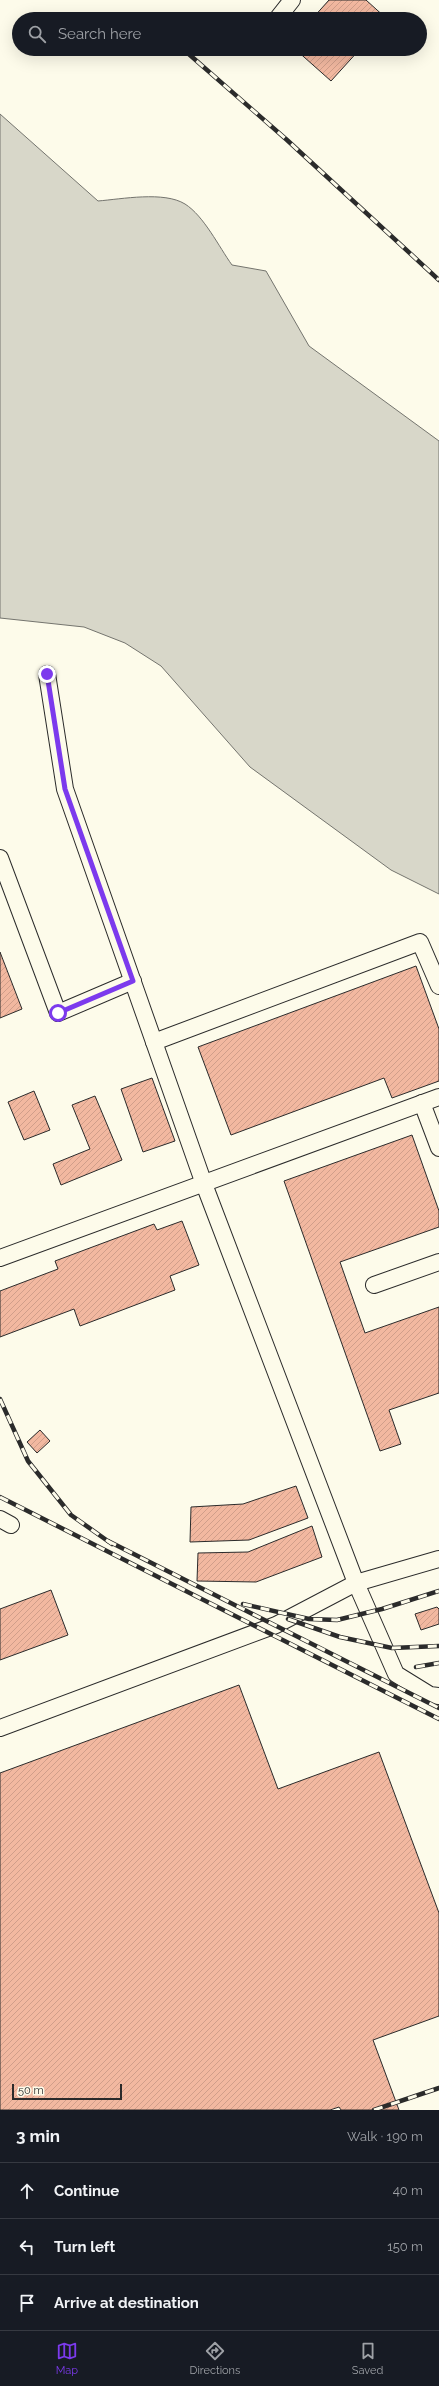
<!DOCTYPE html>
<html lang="en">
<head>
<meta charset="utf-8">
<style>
	body { margin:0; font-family:Raleway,sans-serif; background:#20242c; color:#f1f3f6 }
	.scale { position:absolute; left:12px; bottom:10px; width:110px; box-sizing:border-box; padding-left:4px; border:2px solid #2b2b2b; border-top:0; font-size:11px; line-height:14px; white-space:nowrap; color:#2b2b2b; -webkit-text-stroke:3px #fdfbea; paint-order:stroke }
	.stop { position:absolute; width:12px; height:12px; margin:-9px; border:3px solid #7c3aed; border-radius:50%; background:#fff }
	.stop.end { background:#7c3aed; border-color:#fff; box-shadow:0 1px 4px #0008 }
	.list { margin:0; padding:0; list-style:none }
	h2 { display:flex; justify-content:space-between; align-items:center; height:52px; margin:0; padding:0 16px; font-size:17px }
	h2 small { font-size:13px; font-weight:400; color:#9ea1a6 }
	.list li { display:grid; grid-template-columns:26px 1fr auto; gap:12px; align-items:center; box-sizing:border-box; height:56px; padding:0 16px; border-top:1px solid #363941 }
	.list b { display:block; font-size:15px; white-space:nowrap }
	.list em { font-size:13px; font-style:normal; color:#9ea1a6 }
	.icon { flex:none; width:22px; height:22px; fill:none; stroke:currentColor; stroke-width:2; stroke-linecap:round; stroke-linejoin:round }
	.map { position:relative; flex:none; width:439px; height:2110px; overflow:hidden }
	.search { position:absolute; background:#171b24; box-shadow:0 4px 16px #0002; left:12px; right:12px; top:12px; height:44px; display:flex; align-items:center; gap:10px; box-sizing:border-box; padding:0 14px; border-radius:22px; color:#9ea1a6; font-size:15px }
	.sheet { height:220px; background:#171b24 }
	nav { display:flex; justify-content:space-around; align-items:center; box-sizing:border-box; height:56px; border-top:1px solid #363941; background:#171b24; font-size:11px; color:#9ea1a6 }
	nav a { display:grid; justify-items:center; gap:2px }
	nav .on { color:#7c3aed }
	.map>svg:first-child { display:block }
	.water { fill:#d8d7c9; stroke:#74746e }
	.building { fill:url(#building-hatch); stroke:#2b2b2b }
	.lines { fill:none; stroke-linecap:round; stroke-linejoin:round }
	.minor-casing { stroke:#2b2b2b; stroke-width:18 }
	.minor { stroke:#fdfbea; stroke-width:16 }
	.rail-casing { stroke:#2b2b2b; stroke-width:4.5 }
	.rail { stroke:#fdfbea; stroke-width:3; stroke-dasharray:9; stroke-linecap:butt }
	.route { stroke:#7c3aed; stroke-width:5 }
</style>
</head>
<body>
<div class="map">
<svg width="439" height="2110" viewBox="0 0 439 2110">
	<defs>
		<pattern id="building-hatch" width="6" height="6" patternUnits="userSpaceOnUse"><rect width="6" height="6" fill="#f2b8a0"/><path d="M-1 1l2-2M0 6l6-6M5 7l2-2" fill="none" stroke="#d09e8a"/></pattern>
	</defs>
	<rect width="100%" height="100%" fill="#fdfbea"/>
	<path class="water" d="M0 114 98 201C122 199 164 191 185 204 204 216 219 247 232 265L266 271 309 346 439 441V894L391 870 250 767 161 666 125 643 84 627 0 618Z"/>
	<g class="building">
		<path d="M329 0H366L387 19H312Z"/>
		<path d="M295 49H360L331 81Z"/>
		<path d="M0 952 22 1009 0 1018Z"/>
		<path d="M416 966 439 1029V1081L392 1098 384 1078 231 1135 198 1047Z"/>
		<path d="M152 1078 175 1141 143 1152 121 1089Z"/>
		<path d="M34 1091 50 1130 24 1140 8 1102Z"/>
		<path d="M95 1096 122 1160 61 1185 53 1164 90 1149 72 1105Z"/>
		<path d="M412 1135 439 1211V1227L340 1262 365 1333 439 1307V1393L389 1410 401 1444 380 1451 284 1181Z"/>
		<path d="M182 1221 199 1265 170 1276 175 1290 80 1326 74 1309 0 1337V1291L58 1269 55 1261 154 1224 157 1230Z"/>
		<path d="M40 1430 50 1441 37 1453 27 1442Z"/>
		<path d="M296 1486 308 1518 249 1540 190 1542 191 1507 243 1504Z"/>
		<path d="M312 1526 322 1557 256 1582 197 1581 198 1553 248 1552Z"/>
		<path d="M51 1590 68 1635 0 1660V1609Z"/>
		<path d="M437 1607 439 1609V1624L421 1630 415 1614Z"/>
		<path d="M239 1685 278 1789 379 1752 439 1913V2016L373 2040 399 2110H341L339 2107 330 2110H0V1773Z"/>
	</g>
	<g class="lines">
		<defs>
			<g id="minor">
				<path d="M277 19 292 0"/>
				<path d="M47 674 65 789 204 1184 356 1583 396 1674 430 1695 439 1696"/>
				<path d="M0 858 58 1013 133 981"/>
				<path d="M154 1042 420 942 439 986"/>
				<path d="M422 1103 439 1148"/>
				<path d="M0 1258 439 1097"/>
				<path d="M374 1285 439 1262"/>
				<path d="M0 1519 11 1525"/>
				<path d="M0 1728 276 1625 356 1583 439 1559"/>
			</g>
		</defs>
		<use href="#minor" class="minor-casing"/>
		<use href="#minor" class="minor"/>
		<defs>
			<g id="rail">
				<path d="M183 49 287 140 439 280"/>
				<path d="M0 1399 28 1461 71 1515 112 1544"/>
				<path d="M0 1497 439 1719"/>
				<path d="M108 1541 439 1708"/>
				<path d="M243 1604 309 1619 337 1620 382 1609 439 1591"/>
				<path d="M288 1619 340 1637 392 1648 439 1646"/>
				<path d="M416 1667 439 1663"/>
				<path d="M374 2110 439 2088"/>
			</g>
		</defs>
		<use href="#rail" class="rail-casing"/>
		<use href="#rail" class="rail"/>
	</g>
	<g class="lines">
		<path class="route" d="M47 674 65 789 133 981 58 1013"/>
	</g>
</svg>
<div class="scale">50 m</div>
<div class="stop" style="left:58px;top:1013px"></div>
<div class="stop end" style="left:47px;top:674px"></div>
<div class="search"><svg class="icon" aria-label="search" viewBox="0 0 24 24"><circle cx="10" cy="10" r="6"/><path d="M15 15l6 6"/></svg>Search here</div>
</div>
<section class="sheet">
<h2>3 min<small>Walk · 190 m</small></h2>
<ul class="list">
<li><svg class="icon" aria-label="ahead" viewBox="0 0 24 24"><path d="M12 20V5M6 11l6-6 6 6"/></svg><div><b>Continue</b></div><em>40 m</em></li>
<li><svg class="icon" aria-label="left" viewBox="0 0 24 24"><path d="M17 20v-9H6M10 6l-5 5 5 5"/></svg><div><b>Turn left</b></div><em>150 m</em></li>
<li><svg class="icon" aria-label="arrive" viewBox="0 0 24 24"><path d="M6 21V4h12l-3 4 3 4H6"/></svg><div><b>Arrive at destination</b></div></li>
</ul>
</section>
<nav>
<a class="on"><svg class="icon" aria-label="map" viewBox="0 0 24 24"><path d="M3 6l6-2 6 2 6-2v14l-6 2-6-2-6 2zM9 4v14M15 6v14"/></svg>Map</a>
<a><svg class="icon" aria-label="directions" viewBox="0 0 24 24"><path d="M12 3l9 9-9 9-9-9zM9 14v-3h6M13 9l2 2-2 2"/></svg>Directions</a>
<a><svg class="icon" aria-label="saved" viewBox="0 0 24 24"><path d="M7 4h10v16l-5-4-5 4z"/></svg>Saved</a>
</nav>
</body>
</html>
